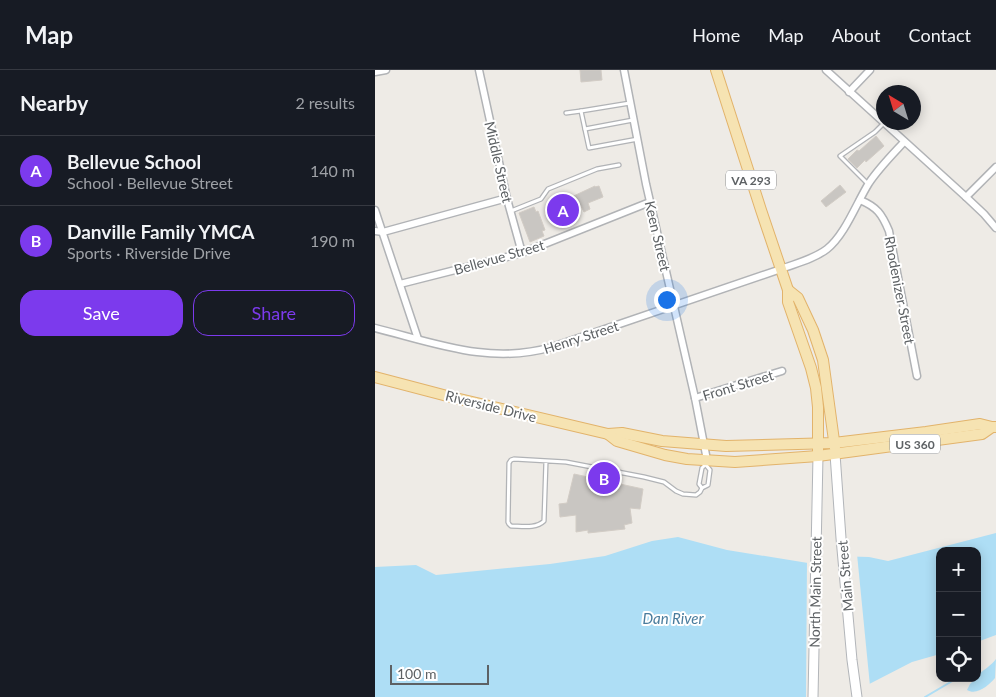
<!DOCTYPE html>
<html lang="en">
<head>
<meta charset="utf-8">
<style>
	body { margin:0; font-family:Lato,sans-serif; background:#20242c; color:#f1f3f6 }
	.controls { position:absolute; right:15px; bottom:15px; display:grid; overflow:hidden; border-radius:10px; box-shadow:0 2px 12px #0003 }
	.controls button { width:45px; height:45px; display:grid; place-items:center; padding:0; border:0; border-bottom:1px solid #363941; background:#171b24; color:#f1f3f6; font:25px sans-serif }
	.compass { position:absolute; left:501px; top:15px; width:45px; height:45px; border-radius:50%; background:#171b24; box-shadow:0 2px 12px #0003; rotate:322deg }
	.scale { position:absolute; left:15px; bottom:12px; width:99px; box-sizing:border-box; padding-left:5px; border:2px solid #5d6164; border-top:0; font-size:14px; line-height:18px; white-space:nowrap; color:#5d6164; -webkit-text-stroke:4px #fff; paint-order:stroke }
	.you { position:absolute; left:291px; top:229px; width:18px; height:18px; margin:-12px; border:4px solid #fff; border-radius:50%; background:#1a73e8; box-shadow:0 0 0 8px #1a73e833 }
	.badge { display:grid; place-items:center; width:32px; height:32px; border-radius:50%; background:#7c3aed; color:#fff; font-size:16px; font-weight:700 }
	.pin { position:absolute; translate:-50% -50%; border:2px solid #fff; box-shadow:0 1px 5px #0006 }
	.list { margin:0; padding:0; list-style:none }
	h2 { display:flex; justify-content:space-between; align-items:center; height:65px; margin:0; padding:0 20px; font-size:21px }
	h2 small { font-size:16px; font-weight:400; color:#9ea1a6 }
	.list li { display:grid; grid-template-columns:32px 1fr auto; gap:15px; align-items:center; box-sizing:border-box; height:70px; padding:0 20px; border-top:1px solid #363941 }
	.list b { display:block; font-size:19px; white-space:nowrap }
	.list p { margin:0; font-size:16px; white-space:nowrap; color:#9ea1a6 }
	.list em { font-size:16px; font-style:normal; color:#9ea1a6 }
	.actions { display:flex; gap:10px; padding:15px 20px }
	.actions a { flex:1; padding:11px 0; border:1px solid #7c3aed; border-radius:15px; text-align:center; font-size:18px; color:#7c3aed }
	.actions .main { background:#7c3aed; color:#fff }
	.icon { flex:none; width:28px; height:28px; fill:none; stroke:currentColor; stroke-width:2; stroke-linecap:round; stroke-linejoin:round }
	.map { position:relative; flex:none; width:621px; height:627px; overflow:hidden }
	header { display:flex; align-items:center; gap:30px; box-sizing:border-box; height:70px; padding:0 25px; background:#171b24; border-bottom:1px solid #363941 }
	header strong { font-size:24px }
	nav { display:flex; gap:28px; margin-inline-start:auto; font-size:18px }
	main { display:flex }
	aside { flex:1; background:#171b24 }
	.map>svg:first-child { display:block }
	.water { fill:#aedef5 }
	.pier { fill:#eeebe6 }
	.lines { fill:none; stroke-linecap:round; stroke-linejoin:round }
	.stream { stroke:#aedef5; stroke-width:2 }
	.building { fill:#c9c6c2; stroke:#d2ccc5 }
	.service-casing { stroke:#b1b3b6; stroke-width:5.5 }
	.minor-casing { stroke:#b1b3b6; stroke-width:9 }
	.secondary-casing { stroke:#b2b5b9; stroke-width:11 }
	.primary-casing { stroke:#e2b36b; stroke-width:12 }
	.service { stroke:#fff; stroke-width:3 }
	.minor { stroke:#fff; stroke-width:6 }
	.secondary { stroke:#fff; stroke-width:9 }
	.primary { stroke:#f6e3b2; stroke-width:10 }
	.labels { text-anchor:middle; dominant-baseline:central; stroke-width:4; stroke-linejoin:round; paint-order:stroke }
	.shield { fill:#fff; stroke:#8e9092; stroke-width:1 }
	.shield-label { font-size:12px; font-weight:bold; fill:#5d6164 }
	.street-label { font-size:14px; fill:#5d6164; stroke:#fff }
	.water-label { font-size:15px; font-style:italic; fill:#497c9d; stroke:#fff }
</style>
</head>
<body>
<header>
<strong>Map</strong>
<nav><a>Home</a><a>Map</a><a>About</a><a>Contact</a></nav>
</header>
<main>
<aside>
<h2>Nearby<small>2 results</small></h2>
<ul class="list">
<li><span class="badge">A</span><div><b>Bellevue School</b><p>School · Bellevue Street</p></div><em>140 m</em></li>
<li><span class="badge">B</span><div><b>Danville Family YMCA</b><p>Sports · Riverside Drive</p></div><em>190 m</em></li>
</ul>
<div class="actions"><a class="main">Save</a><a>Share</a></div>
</aside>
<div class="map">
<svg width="621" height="627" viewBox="0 0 621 627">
	<rect width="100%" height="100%" fill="#eeebe6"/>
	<g class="water">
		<path d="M621 463V565L602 572V481H565V584L537 592 469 627H0V497L41 495 61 505 175 494 230 486 277 471 303 467 352 480 433 493 459 486 494 487 513 491Z"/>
		<path d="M621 589 620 608C614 615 602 626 592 620L595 614 601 608H602V606C608 600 616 596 621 589Z"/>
	</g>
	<path class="pier" d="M459 483 482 484 495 616 474 627H431L432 490Z"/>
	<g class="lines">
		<path class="stream" d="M550 627 579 610 580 608"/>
	</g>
	<g class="building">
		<path d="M205 0H226L227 10 206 12Z"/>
		<path d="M501 66 509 76 491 92 490 90 482 98 473 89 482 80 484 81Z"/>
		<path d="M465 115 471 122 451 137 446 131Z"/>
		<path d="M220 116V117L224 116 228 127 213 133 215 139 209 142 206 136 194 141 190 130Z"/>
		<path d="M159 137 161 142 163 141 170 160 167 161 169 166 155 172 144 143Z"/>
		<path d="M199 404 268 419 265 439 255 438 257 453 249 455 250 459 213 463V460L201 462V445L185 447 184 434 192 433Z"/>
	</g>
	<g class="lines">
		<defs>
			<g id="service">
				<path d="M255 33 206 41 214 78 263 69"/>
				<path d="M191 43 206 41"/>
				<path d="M210 59 258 50"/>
				<path d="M493 114 465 86 500 62 508 54"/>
				<path d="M136 141 166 129 173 119 222 99 244 95"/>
				<path d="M171 391 169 451C161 459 146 456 136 456L134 454 133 452 134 393 136 390 139 389 191 392 269 407 289 412 301 421 308 424 321 425 325 422 327 418 333 415 335 400 331 395"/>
				<path d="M327 418 324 414 327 398 331 394"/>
			</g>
			<g id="minor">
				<path d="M104 0 132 129 147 183"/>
				<path d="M249 0 271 114 320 328 332 390"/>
				<path d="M451 0 591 127 609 144 621 158"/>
				<path d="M0 2 11 0"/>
				<path d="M474 22 495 0"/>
				<path d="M591 127 621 97"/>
				<path d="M485 130C502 137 507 144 514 161L542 306"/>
				<path d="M0 140 43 269"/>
				<path d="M0 161 8 162 132 128"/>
				<path d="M25 214 147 183 275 132"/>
				<path d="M0 258C60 273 115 295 177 277L406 199C422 193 439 189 452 179 470 165 482 132 494 113 504 98 517 85 529 72"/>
				<path d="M320 328 407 301"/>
			</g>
			<g id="secondary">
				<path d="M460 384 466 468 477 590 482 627"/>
				<path d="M438 627 443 386"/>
			</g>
			<g id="primary">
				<path d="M341 0 386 140 413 220V232L436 298 441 318 443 337V386"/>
				<path d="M413 220 423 228 438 260 448 290 460 378"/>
				<path d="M0 307 76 327 233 364 247 363 287 371 351 376 459 373 551 362 605 354 617 357H621"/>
				<path d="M233 364 242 371 290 385 312 389 360 392 443 386 607 364 617 357"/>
			</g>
		</defs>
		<use href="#service" class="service-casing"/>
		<use href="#minor" class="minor-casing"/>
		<use href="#secondary" class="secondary-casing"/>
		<use href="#primary" class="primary-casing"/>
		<use href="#service" class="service"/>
		<use href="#minor" class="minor"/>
		<use href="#secondary" class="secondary"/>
		<use href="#primary" class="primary"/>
	</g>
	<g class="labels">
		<g class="shield">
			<rect x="351" y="100.5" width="50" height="19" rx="4"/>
			<rect x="515" y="364.5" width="50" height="19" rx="4"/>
		</g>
		<g class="shield-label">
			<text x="376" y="110">VA 293</text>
			<text x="540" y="374">US 360</text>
		</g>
		<g class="street-label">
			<text transform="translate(124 92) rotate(77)">Middle Street</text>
			<text transform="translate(283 166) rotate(77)">Keen Street</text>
			<text transform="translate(124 187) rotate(-16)">Bellevue Street</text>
			<text transform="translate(525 220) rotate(79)">Rhodenizer Street</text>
			<text transform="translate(206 267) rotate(-18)">Henry Street</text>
			<text transform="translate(363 315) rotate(-17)">Front Street</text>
			<text transform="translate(116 336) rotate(14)">Riverside Drive</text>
			<text transform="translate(470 506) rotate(-95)">Main Street</text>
			<text transform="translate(440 522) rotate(-89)">North Main Street</text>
		</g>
		<g class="water-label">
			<text x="298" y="548">Dan River</text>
		</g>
	</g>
</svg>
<div class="controls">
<button>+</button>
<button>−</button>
<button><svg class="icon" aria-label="locate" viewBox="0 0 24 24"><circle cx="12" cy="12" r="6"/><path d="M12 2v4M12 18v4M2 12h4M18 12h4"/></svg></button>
</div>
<svg class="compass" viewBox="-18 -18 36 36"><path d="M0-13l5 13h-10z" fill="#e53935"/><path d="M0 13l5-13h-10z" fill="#9ea1a6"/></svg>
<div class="scale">100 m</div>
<div class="you"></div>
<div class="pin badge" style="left:188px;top:140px">A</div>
<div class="pin badge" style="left:229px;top:408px">B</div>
</div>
</main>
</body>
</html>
